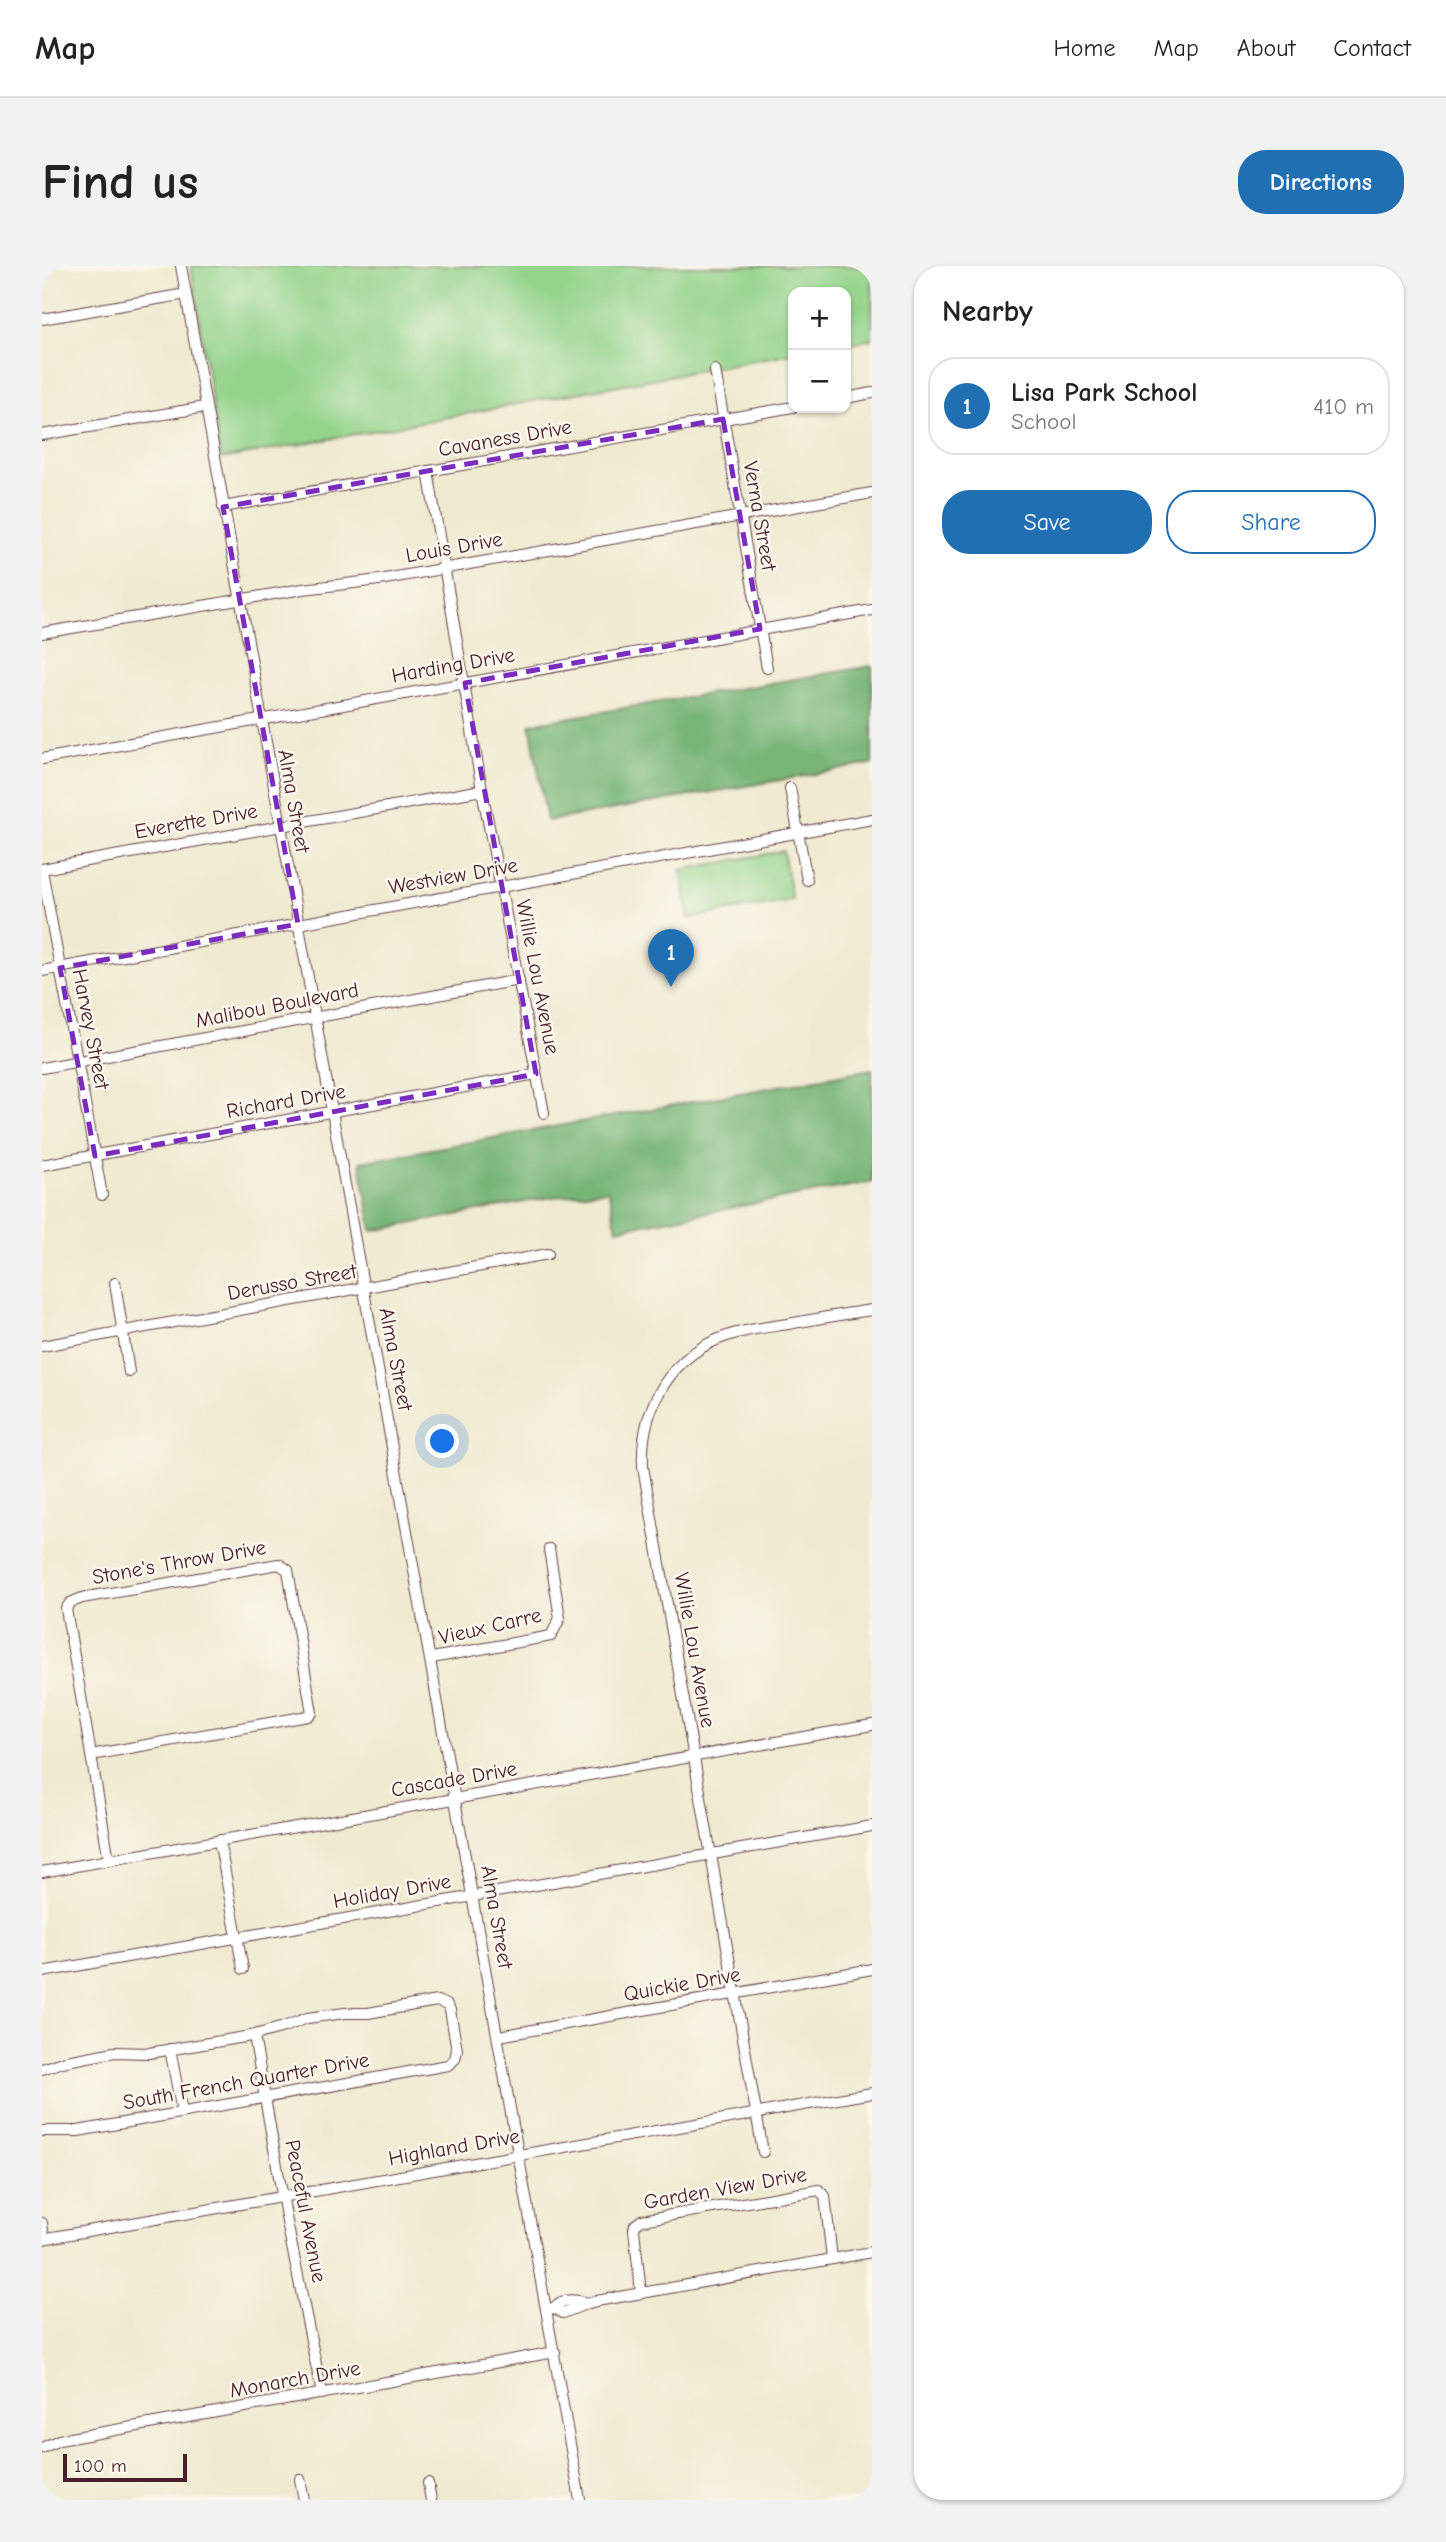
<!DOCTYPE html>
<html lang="en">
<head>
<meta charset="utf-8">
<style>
	body { margin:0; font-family:"Comic Neue",sans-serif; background:#f2f2f2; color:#222 }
	.controls { position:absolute; right:21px; top:21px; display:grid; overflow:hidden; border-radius:14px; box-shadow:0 2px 5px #0004 }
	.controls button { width:63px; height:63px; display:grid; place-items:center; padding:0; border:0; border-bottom:2px solid #e0e0e0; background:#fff; color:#222; font:35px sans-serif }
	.scale { position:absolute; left:21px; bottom:18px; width:124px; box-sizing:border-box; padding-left:7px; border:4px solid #4a1f2b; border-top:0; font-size:19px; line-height:24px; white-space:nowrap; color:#4a1f2b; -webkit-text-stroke:5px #fbf7ec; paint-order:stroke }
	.you { position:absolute; left:401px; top:1176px; width:24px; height:24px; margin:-18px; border:5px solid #fff; border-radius:50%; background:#1a73e8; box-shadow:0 0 0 10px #1a73e833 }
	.badge { display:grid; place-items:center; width:46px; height:46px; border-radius:50%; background:#1f6fb2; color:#fff; font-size:23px; font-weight:700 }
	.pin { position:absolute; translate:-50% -58px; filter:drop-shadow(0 2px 4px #0008) }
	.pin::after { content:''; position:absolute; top:37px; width:24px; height:21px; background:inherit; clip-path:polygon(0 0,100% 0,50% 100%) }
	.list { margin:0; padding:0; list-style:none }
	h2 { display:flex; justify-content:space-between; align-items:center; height:91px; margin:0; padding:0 28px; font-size:30px }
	h2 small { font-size:23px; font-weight:400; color:#767676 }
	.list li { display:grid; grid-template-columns:46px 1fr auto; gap:21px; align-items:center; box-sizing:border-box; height:98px; margin:0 14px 14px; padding:0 14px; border:2px solid #e0e0e0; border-radius:28px }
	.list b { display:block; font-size:26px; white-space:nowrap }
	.list p { margin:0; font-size:23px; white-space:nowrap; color:#767676 }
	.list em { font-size:23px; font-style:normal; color:#767676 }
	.actions { display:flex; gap:14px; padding:21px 28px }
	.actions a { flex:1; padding:16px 0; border:2px solid #1f6fb2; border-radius:28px; text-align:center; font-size:24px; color:#1f6fb2 }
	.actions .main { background:#1f6fb2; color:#fff }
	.map { position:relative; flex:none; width:830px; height:2234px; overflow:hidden; border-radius:28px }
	header { display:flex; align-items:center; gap:42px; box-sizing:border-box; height:98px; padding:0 35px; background:#fff; border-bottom:2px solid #e0e0e0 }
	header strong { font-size:33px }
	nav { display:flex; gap:38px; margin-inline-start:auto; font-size:24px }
	.intro { display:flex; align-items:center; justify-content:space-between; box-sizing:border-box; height:168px; padding:0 42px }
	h1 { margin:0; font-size:49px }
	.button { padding:18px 32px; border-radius:28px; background:#1f6fb2; color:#fff; font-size:24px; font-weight:700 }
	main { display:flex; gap:42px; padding:0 42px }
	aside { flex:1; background:#fff; border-radius:28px; box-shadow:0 2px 5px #0004 }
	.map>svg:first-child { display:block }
	.green { fill:#93d38a; stroke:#6e795a; stroke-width:2 }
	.forest { fill:#76b576; stroke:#606a50; stroke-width:2 }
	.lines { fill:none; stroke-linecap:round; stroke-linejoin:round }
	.minor-casing { stroke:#633d44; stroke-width:12 }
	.minor { stroke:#fff; stroke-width:10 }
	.marked { fill:none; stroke:#7b2cbf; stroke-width:5; stroke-dasharray:14 9; stroke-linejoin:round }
	.labels { text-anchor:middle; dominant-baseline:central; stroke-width:5; stroke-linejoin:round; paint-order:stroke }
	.street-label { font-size:21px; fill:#4a1f2b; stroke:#fbf7ec }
</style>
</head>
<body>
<header>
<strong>Map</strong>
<nav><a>Home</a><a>Map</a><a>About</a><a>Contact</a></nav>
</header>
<div class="intro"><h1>Find us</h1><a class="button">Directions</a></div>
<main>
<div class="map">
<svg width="830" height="2234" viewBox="0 0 830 2234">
	<rect width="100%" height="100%" fill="#fbf7ec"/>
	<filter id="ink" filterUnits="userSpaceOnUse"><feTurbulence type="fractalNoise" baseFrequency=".0143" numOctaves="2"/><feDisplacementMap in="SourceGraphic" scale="14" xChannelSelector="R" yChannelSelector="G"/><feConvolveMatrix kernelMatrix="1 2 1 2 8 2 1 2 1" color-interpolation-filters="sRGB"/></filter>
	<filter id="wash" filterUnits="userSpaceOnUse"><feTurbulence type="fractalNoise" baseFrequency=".00686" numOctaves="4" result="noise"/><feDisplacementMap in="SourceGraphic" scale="28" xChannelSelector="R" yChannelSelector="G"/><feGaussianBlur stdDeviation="1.57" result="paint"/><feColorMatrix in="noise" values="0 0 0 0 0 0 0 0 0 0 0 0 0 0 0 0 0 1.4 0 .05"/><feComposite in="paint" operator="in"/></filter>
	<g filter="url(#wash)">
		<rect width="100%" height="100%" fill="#efead0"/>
		<g class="green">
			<path d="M149 0H830V73L804 78V26H751V87L179 193Z"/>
			<path d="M741 585 750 634 647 652 639 604Z"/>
		</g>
		<g class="forest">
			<path d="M830 400V498L505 555 488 458Z"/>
			<path d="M830 803V916L575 963 566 924 504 932 330 965 318 896Z"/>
		</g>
	</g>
	<g filter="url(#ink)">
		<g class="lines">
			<defs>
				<g id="minor">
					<path d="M139 0C268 745 411 1488 538 2234"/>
					<path d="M0 53 144 28"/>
					<path d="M673 104 725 402"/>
					<path d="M804 132 830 127"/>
					<path d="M0 169 163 141"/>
					<path d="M386 205 440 524 502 847"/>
					<path d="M181 241 751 141"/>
					<path d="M0 367 261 323 337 314 830 227"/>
					<path d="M0 493 830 344"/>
					<path d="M748 522 765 614"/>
					<path d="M0 603 440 524"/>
					<path d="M0 604 60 929"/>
					<path d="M0 705 830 553"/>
					<path d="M0 802 477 714"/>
					<path d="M0 899 494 808"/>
					<path d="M73 1017 87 1106"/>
					<path d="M0 1080 506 988"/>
					<path d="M237 1298 246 1304 270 1447 266 1450 49 1489 24 1343 28 1337 40 1332Z"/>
					<path d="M390 1392 509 1370 518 1352 507 1283"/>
					<path d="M49 1489 67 1594"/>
					<path d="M177 1574 201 1703"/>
					<path d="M0 1606 830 1459"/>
					<path d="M0 1706 830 1560"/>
					<path d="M212 1770 245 1956 280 2128"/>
					<path d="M457 1770 830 1703"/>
					<path d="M128 1783 140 1846"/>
					<path d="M0 1803 20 1796 72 1786 107 1787 209 1770 242 1761 265 1752 303 1747H326L395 1735 405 1739 408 1744 415 1784 413 1793 406 1799 36 1865H0"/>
					<path d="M721 1886 601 1201C598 1142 629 1087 688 1069 706 1063 727 1061 746 1058 774 1053 802 1048 830 1044"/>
					<path d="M0 1957 2 1973"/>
					<path d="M0 1973 830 1827"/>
					<path d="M599 2027 592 1964 593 1959 600 1954 777 1924 783 1930 790 1993"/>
					<path d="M512 2042C520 2031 535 2034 547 2037"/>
					<path d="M506 2043 512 2042 521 2047 549 2036 830 1986"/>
					<path d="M0 2182 17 2174 513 2086"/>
					<path d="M258 2213 262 2234"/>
					<path d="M386 2217 389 2234"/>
				</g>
			</defs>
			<use href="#minor" class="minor-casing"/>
			<use href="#minor" class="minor"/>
		</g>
	</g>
	<path class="marked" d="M681 153 718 363 423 417 494 808 53 890 18 702 256 658 181 241Z"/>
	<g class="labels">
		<g class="street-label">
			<text transform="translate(463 172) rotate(-10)">Cavaness Drive</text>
			<text transform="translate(718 250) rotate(80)">Verna Street</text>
			<text transform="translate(412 281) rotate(-10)">Louis Drive</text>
			<text transform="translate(411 399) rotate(-10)">Harding Drive</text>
			<text transform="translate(252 535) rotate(80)">Alma Street</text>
			<text transform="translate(154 555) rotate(-10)">Everette Drive</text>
			<text transform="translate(411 610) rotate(-10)">Westview Drive</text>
			<text transform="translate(496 711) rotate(79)">Willie Lou Avenue</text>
			<text transform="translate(235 739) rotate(-11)">Malibou Boulevard</text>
			<text transform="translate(49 763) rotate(79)">Harvey Street</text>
			<text transform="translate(244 835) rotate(-10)">Richard Drive</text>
			<text transform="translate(250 1016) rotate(-10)">Derusso Street</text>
			<text transform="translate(354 1093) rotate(79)">Alma Street</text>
			<text transform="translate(137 1296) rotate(-10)">Stone's Throw Drive</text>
			<text transform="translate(448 1360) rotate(-13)">Vieux Carre</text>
			<text transform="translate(653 1384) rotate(80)">Willie Lou Avenue</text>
			<text transform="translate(412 1513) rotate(-10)">Cascade Drive</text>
			<text transform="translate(350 1625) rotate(-10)">Holiday Drive</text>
			<text transform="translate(455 1651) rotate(80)">Alma Street</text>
			<text transform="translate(640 1718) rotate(-10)">Quickie Drive</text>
			<text transform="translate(204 1815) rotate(-10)">South French Quarter Drive</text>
			<text transform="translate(412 1881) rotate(-10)">Highland Drive</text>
			<text transform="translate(683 1922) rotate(-10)">Garden View Drive</text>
			<text transform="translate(264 1945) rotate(79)">Peaceful Avenue</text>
			<text transform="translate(253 2113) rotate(-10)">Monarch Drive</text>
		</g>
	</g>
</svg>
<div class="controls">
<button>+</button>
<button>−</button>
</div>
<div class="scale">100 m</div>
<div class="you"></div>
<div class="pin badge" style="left:629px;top:721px">1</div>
</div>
<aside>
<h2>Nearby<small></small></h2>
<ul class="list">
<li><span class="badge">1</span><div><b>Lisa Park School</b><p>School</p></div><em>410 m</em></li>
</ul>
<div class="actions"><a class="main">Save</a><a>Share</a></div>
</aside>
</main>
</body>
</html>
